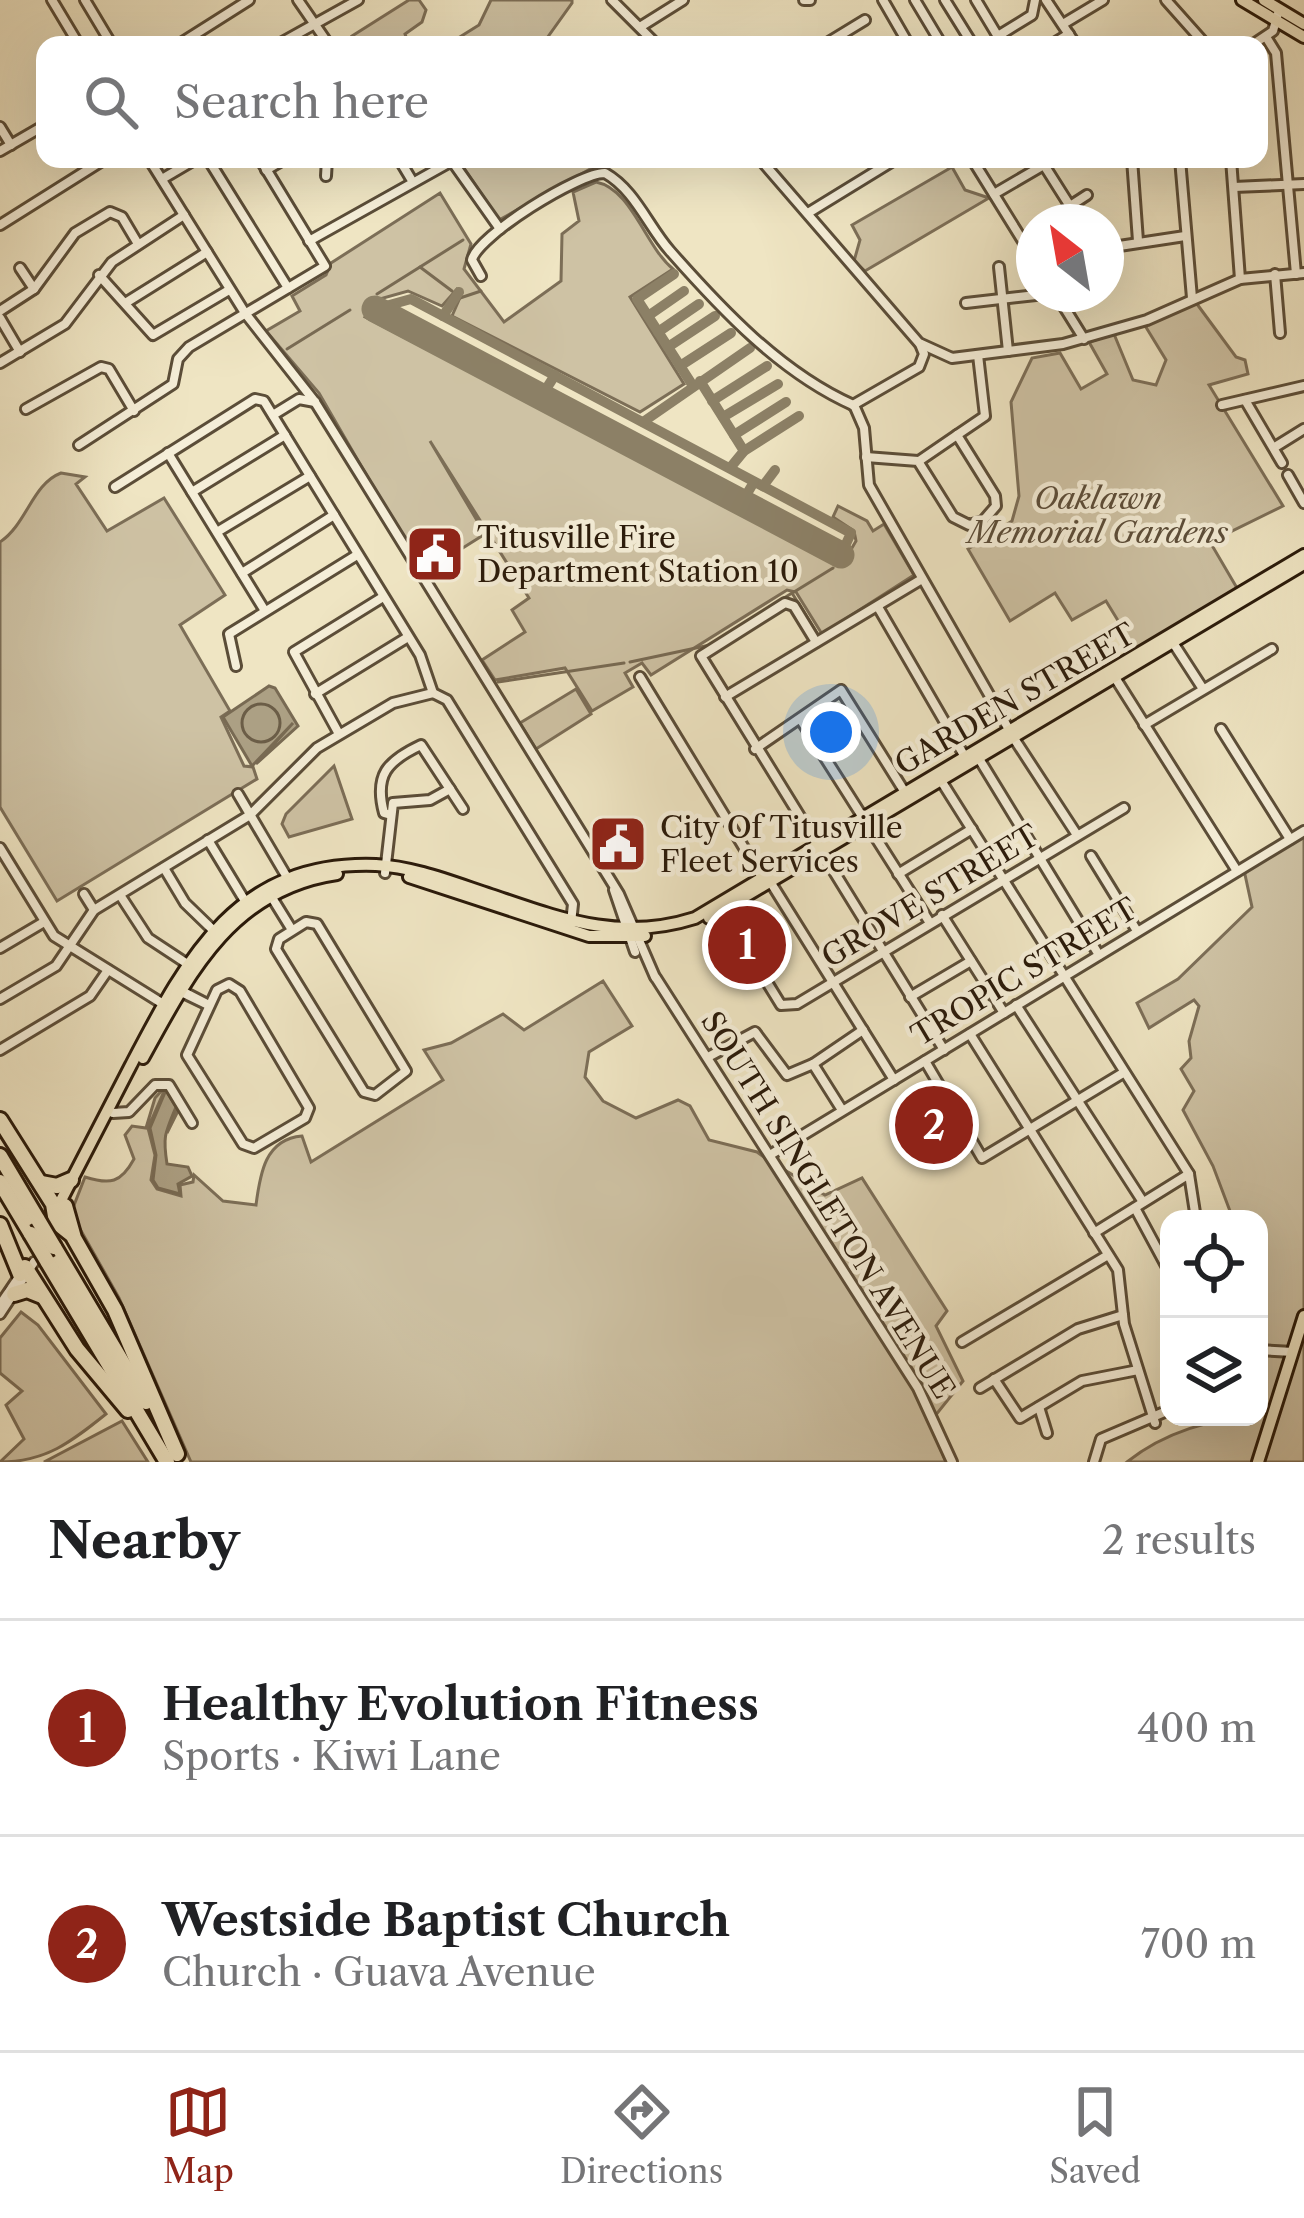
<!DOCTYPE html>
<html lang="en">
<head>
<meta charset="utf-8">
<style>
	body { margin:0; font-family:"Libre Caslon Text",serif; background:#f6f6f6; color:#202124 }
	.controls { position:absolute; right:36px; bottom:36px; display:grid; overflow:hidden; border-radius:24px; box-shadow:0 12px 48px #0002 }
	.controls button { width:108px; height:108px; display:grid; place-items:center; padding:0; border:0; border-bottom:3px solid #e0e0e0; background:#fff; color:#202124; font:60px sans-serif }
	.compass { position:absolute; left:1016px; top:204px; width:108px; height:108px; border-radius:50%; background:#fff; box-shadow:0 12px 48px #0002; rotate:329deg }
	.you { position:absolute; left:831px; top:732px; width:42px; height:42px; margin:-30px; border:9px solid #fff; border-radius:50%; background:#1a73e8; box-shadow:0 0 0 18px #1a73e833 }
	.badge { display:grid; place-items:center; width:78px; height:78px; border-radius:50%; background:#8f2418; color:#fff; font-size:39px; font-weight:700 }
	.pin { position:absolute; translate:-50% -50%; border:6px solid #fff; box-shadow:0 3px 12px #0006 }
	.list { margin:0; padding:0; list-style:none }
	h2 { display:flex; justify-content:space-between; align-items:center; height:156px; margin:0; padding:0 48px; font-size:51px }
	h2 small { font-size:39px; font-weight:400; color:#757577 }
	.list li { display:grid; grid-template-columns:78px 1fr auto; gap:36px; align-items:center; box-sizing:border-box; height:216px; padding:0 48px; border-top:3px solid #e0e0e0 }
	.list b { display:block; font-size:45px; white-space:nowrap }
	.list p { margin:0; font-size:39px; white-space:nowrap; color:#757577 }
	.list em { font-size:39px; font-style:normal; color:#757577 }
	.icon { flex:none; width:66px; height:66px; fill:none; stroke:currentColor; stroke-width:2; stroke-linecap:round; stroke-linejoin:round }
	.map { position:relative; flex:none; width:1304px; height:1462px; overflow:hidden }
	.search { position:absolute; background:#fff; box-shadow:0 12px 48px #0002; left:36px; right:36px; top:36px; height:132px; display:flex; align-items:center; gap:30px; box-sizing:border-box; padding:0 42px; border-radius:24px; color:#757577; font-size:45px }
	.sheet { height:588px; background:#fff }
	nav { display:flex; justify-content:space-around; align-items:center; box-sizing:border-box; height:168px; border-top:3px solid #e0e0e0; background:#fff; font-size:33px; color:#757577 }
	nav a { display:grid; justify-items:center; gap:6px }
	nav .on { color:#8f2418 }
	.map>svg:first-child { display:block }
	.green { fill:#cec2a4; stroke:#7c6e57; stroke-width:3 }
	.water { fill:#aca084; stroke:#786a53; stroke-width:3 }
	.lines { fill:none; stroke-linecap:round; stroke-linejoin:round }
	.shore { stroke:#6b5d47; stroke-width:3 }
	.stream { stroke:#786a53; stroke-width:3 }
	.taxiway { stroke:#8c8066; stroke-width:10 }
	.runway { stroke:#8c8066; stroke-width:27 }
	.minor-casing { stroke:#5b4d38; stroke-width:14 }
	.major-casing { stroke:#2a1a0a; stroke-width:16 }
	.highway-casing { stroke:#2a1a0a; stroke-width:20 }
	.minor { stroke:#f5eed8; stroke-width:8 }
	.major { stroke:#efe5c3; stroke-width:10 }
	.highway { stroke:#efe5c3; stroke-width:14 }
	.highway-bridge-casing { stroke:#2a1a0a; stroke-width:20; stroke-linecap:butt }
	.highway-bridge { stroke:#efe5c3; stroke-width:14 }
	.labels { text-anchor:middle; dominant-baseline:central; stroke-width:9; stroke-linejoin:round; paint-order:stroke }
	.park-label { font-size:30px; font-style:italic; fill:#5b4c38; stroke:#f5eed8 }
	.poi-label { font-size:30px; fill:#2a1a0a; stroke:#f5eed8; text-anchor:start }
	.street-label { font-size:30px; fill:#2a1a0a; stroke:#f5eed8 }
</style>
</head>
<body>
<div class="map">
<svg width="1304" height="1462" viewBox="0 0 1304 1462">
	<rect width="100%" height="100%" fill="#efe5c3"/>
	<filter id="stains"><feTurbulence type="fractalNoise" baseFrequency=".00167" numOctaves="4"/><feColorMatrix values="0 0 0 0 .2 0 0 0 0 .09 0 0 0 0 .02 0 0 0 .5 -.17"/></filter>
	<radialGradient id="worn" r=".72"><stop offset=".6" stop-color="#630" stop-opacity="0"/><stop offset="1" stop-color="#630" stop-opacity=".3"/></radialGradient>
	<g class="green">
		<path d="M409 0H419L426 10 422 22 405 34 409 45H357L352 36Z"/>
		<path d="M491 0H572V3L542 45H447L479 25Z"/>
		<path d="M458 159H608L499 220Z"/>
		<path d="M952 167 965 190 989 198 865 271 854 261 860 240 852 225Z"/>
		<path d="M596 182C632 189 645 246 673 269L630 297 684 384 640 412 452 316 462 293 457 289 442 306 408 291 376 300 365 317 842 565 856 541 854 531 833 517 838 506 867 521 873 531 884 524 914 575 822 634 796 592 787 590 651 675 642 663 625 673 633 687 592 711 565 668 495 680 482 660 525 632 512 610 529 598 430 441 485 534 423 573 319 393 266 331 300 311 292 296 326 275 331 263 440 193 471 244 464 269 504 322 561 281 562 234 579 221 573 192Z"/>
		<path d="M1194 300 1236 357 1245 360 1248 374 1209 385 1283 506 1210 542 1237 588 1136 650 1106 601 1072 620 1055 593 1010 621 968 549 1012 521 1019 496 1011 402 1032 358 1060 353 1081 389 1107 374 1089 342 1114 334 1133 380 1156 385 1166 360 1144 324Z"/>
		<path d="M61 473 85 477 76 484 107 531 164 498 225 595 180 625 230 711 221 717 244 766 253 767 257 779 57 901 0 807V542C27 524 32 484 61 473Z"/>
		<path d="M576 689 591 714 536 749 520 723Z"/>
		<path d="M334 766 352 819 289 837 282 824 286 814Z"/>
		<path d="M1304 833V1309L1291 1350 1263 1348 1259 1219H1233L1213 1166 1183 1110 1194 1091 1181 1069 1191 1058 1189 1041 1199 1006 1194 1000 1149 1028 1137 1003 1178 979 1252 907 1244 870Z"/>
		<path d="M603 981 632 1026 589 1052 585 1077 603 1101 636 1118 678 1100 690 1106 709 1140 757 1152 772 1163 916 1389 946 1462H191L119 1298 71 1213 85 1177C110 1185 121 1183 134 1159L125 1135 132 1126 146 1128 155 1098 165 1087 166 1088 180 1107 167 1133 177 1107 165 1089 148 1128 155 1155 151 1180 157 1189 181 1196 180 1185 193 1182 194 1175 223 1201 256 1205C260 1174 265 1139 302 1136L311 1162 443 1080 424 1050 451 1043 503 1014 524 1030Z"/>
		<path d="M780 1167 825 1195 862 1178 947 1311 936 1326 963 1381 935 1416Z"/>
		<path d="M21 1312 38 1325 106 1414C71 1442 46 1462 0 1462L24 1439 6 1405 22 1391 0 1373V1338Z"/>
		<path d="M1304 1323V1462H1260Z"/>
		<path d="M1263 1352 1290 1354 1255 1462H1127C1163 1433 1213 1417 1259 1417Z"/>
		<path d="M122 1421 148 1462H44Z"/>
	</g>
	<g class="water">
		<path d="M269 686 275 688 298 726 256 764 293 723 252 766 223 717Z"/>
		<path d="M166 1090 176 1107C164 1135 163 1138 167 1164L188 1167 192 1176 178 1184 180 1194 158 1188 153 1180 156 1155 150 1128Z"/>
	</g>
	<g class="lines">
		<circle class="shore" cx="261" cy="723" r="19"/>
		<g class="stream">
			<path d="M420 267 452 291"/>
			<path d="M377 294 463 240"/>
			<path d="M460 298 481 291"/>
			<path d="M287 349 350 310"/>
			<path d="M794 592 833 568"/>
			<path d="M630 662 710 645 792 593 820 638"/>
			<path d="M498 682 624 663"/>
		</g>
		<g class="taxiway">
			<path d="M674 274 637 299 693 386"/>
			<path d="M375 309 411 299 851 533 841 555"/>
			<path d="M443 316 459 292"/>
			<path d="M648 316 684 291"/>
			<path d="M658 332 699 304"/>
			<path d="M668 347 715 316"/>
			<path d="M680 366 731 333"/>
			<path d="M700 381 744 451"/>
			<path d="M541 397 555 375"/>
			<path d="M712 401 767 366"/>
			<path d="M723 417 778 384"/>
			<path d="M643 422 750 348"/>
			<path d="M734 435 786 402"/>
			<path d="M730 468 744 451 799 416"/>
			<path d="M763 486 775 470"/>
			<path d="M742 502 754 482"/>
		</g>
		<path class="runway" d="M375 309 841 555"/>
		<defs>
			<g id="minor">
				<path d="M52 0 79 45"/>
				<path d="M85 0 112 45"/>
				<path d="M298 0 329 45"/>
				<path d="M612 0 657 45"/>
				<path d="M804 0H810"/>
				<path d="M883 0 909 45"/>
				<path d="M915 0 942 45"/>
				<path d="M945 0 973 45"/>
				<path d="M976 0 1003 45"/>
				<path d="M1046 0 1076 45"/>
				<path d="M1166 0 1206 45"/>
				<path d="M1063 24 1103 0"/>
				<path d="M640 27 683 0"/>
				<path d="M998 36 1032 15 1035 0"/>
				<path d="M1266 37 1276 53 1296 274"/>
				<path d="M178 45 249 0"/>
				<path d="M277 45 358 0"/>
				<path d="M824 45 865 20"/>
				<path d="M1051 45 1069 34"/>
				<path d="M1252 45 1273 31 1279 10"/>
				<path d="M0 127 11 145"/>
				<path d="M0 151 45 125"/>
				<path d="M149 159 245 313 315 402 361 476 619 894 655 977"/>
				<path d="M208 159 288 288"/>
				<path d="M399 159 411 179"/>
				<path d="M760 159 919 343 952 358 1063 344 1147 320 1240 279 1304 273"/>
				<path d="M972 159 1034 259"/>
				<path d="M1132 159 1138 241"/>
				<path d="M1180 159 1192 298"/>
				<path d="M1231 159 1240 279"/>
				<path d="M1044 165 1080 222"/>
				<path d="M266 170 285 159"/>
				<path d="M326 176 327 159"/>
				<path d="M162 179 196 159"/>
				<path d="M1234 187 1304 184"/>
				<path d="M994 194 1054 159"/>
				<path d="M1070 206 1087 195"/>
				<path d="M808 213 896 159"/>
				<path d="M0 225 105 159"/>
				<path d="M309 241 452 161 500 229"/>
				<path d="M1106 248 1185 236"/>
				<path d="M999 267 1008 351"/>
				<path d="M20 268 34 289"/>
				<path d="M1275 274 1280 333"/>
				<path d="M99 275 153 335 229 290"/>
				<path d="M481 276 472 260C477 236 580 172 605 173 635 190 648 226 670 251 722 310 781 373 853 405"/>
				<path d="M1056 294 1084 339"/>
				<path d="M127 302 207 252"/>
				<path d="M966 303 1045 294"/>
				<path d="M0 311 34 289 75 233 110 212 122 217 138 244"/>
				<path d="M0 318 20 352"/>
				<path d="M0 363 65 324 112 262 184 215"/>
				<path d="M1245 400 1282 463"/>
				<path d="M853 405 919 367 924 354 920 344"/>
				<path d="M854 405 864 428 869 485 1015 740 1077 835"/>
				<path d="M1222 405 1304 386"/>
				<path d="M26 409 101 367 109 369 134 411"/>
				<path d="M273 415 299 399 315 402"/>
				<path d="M79 445 173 384 178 359 189 347 325 266 260 159"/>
				<path d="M1275 447 1304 429"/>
				<path d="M168 453 265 611"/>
				<path d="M866 457 918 461 953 517 969 525 983 521 996 506 995 496 957 435 985 416 978 355"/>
				<path d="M919 461 957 435"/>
				<path d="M1288 475 1304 503"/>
				<path d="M115 487 255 399 264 401 420 655 433 693 447 700 573 904 571 923"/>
				<path d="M192 492 285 435"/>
				<path d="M217 532 310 476"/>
				<path d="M242 573 334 515"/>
				<path d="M878 607 965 757"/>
				<path d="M1170 638 1203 689"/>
				<path d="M816 642 794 606 785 603 701 656 944 1050"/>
				<path d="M236 666 229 634 357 555"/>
				<path d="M1114 676 1237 871"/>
				<path d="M640 677 763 879 771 883 894 1080"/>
				<path d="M315 694 408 637"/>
				<path d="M725 697 922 579"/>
				<path d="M801 720 930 923"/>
				<path d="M1144 725 1272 649"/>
				<path d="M1221 729 1290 839"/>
				<path d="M339 734 294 652 383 597"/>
				<path d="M755 749 841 690 906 794"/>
				<path d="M978 757 1099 955"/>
				<path d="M940 779 1189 1174 1196 1219"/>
				<path d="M238 794 288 879"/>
				<path d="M391 815 384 813C374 775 387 761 421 745L463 809"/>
				<path d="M208 840 248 906"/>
				<path d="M0 848 54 936 168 1007"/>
				<path d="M1091 856 1137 931"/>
				<path d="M164 868 185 903 215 932"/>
				<path d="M385 873 393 803 430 800 450 789"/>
				<path d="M898 874 972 829"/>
				<path d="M614 890 635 952"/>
				<path d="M84 894 94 910"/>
				<path d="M120 895 148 938 189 965"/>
				<path d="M271 896 292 930"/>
				<path d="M942 915 1004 1013"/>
				<path d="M306 922 317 924 406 1071 375 1095 364 1092 276 949 279 939Z"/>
				<path d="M0 948 44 922"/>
				<path d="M757 966 781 1005 797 1004 1124 808"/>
				<path d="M656 978 918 1388 952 1462"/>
				<path d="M229 984 240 991 309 1108 305 1118 254 1148 243 1144 187 1055 217 990Z"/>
				<path d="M180 990 209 1005"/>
				<path d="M179 991 208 1005"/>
				<path d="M910 997 971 961"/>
				<path d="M0 999 56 966 94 910 250 815 317 748 393 703 433 693"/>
				<path d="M1016 1005 1143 1202"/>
				<path d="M970 1034 1118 1270 1124 1324 1155 1423"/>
				<path d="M0 1050 90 996 108 970"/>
				<path d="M708 1057 755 1032 787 1075 813 1064 842 1110"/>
				<path d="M925 1061 982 1158 1123 1073"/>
				<path d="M813 1064 863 1030"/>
				<path d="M113 1113 129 1112 155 1085H169L192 1123"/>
				<path d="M770 1155 1304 831"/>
				<path d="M1135 1208 1169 1271"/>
				<path d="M1094 1233 1189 1174"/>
				<path d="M0 1305 21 1274"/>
				<path d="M0 1314 34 1262"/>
				<path d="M962 1342 1108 1255"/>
				<path d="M1259 1350 1293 1352"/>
				<path d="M994 1379 1020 1418 1082 1381 1138 1370"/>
				<path d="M980 1388 1078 1329 1123 1315"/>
				<path d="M1039 1407 1047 1433"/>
				<path d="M1094 1462 1101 1439 1169 1410"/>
			</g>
			<g id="major">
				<path d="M1242 0 1304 37"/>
				<path d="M1264 0 1304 24"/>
				<path d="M409 877 589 936H645"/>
				<path d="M709 918 1304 564"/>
				<path d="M143 1058C189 974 232 889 337 874"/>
				<path d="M55 1212C80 1163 106 1114 131 1065 187 958 237 860 376 865 415 867 454 883 491 895 562 919 620 942 695 918L1304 555"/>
				<path d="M1258 1462 1304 1316"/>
			</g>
			<g id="highway">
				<path d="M0 1120 53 1204 56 1222 71 1234"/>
				<path d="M0 1156 38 1220"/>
				<path d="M0 1182 31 1234"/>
				<path d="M41 1183 57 1186 71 1180"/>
				<path d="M65 1206 74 1238 115 1310 177 1454"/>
				<path d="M0 1225 20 1274"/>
				<path d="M54 1247 146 1402"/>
				<path d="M47 1261 167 1462"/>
				<path d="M25 1267 77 1349 128 1410"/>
				<path d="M14 1294 27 1290 42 1296"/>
			</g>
		</defs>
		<use href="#minor" class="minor-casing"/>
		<use href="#major" class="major-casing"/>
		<use href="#highway" class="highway-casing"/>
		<use href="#minor" class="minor"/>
		<use href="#major" class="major"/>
		<use href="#highway" class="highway"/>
		<defs>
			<g id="highway-bridge">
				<path d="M38 1220 54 1247"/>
				<path d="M31 1234 47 1261"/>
			</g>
		</defs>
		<use href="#highway-bridge" class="highway-bridge-casing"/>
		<use href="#highway-bridge" class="highway-bridge"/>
	</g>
	<defs>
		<symbol id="civic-square" viewBox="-11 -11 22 22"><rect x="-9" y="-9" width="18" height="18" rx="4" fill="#8f2418" stroke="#f5eed8"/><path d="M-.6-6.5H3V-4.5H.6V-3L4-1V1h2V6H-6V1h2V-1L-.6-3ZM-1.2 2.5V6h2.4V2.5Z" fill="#fff"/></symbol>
	</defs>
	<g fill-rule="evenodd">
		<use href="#civic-square" x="402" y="521" width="66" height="66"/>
		<use href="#civic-square" x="585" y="811" width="66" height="66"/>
	</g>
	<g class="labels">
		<g class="park-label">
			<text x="1098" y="498">Oaklawn<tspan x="1098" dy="34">Memorial Gardens</tspan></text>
		</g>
		<g class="poi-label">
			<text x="477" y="537">Titusville Fire<tspan x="477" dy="34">Department Station 10</tspan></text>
			<text x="660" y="827">City Of Titusville<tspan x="660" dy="34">Fleet Services</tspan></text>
		</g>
		<g class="street-label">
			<text transform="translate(1015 699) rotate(-30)">GARDEN STREET</text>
			<text transform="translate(930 896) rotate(-31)">GROVE STREET</text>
			<text transform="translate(1024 972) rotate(-31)">TROPIC STREET</text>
			<text transform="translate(828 1205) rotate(58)">SOUTH SINGLETON AVENUE</text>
		</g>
	</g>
	<rect width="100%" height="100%" filter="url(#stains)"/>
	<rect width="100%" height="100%" fill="url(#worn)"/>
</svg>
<div class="controls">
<button><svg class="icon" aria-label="locate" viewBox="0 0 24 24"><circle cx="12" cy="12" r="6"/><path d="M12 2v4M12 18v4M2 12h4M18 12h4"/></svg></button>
<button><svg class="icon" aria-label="layers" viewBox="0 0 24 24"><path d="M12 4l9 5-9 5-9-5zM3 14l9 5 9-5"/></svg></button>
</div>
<svg class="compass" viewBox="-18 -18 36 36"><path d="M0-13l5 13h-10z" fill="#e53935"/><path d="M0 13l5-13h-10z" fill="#757577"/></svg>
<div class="you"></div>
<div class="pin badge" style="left:747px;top:945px">1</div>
<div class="pin badge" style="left:934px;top:1125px">2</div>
<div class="search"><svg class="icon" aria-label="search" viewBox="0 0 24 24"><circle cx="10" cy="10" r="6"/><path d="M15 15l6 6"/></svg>Search here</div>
</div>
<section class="sheet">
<h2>Nearby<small>2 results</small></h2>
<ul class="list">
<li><span class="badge">1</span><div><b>Healthy Evolution Fitness</b><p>Sports · Kiwi Lane</p></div><em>400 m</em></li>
<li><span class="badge">2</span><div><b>Westside Baptist Church</b><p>Church · Guava Avenue</p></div><em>700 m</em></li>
</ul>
</section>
<nav>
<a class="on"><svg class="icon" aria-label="map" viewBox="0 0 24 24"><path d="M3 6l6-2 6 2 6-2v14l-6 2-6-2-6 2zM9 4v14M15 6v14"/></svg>Map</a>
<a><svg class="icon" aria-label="directions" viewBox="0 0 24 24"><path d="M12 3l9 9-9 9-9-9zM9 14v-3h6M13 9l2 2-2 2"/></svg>Directions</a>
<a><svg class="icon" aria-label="saved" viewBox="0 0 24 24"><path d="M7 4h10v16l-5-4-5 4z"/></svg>Saved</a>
</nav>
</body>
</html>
